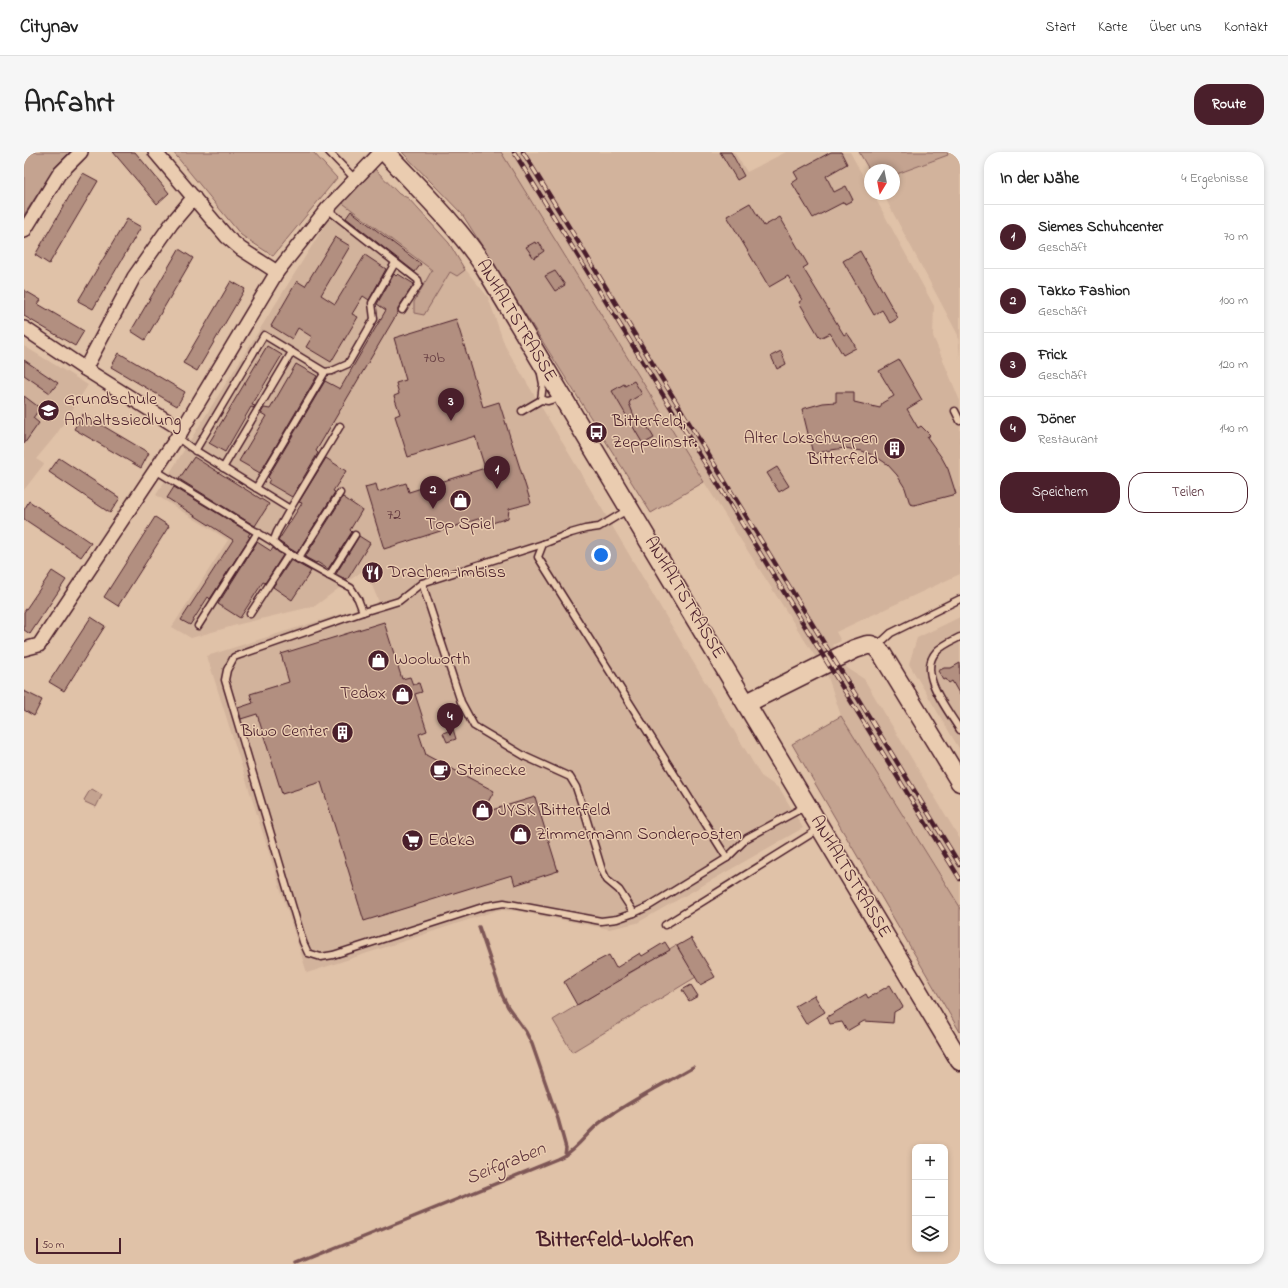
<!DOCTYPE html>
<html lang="de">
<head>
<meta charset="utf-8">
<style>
	body { margin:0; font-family:"Indie Flower",sans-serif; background:#f6f6f6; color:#222 }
	.controls { position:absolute; right:12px; bottom:12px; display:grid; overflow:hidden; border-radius:8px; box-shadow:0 2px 6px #0003 }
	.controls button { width:36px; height:36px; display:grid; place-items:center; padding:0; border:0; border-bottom:1px solid #e0e0e0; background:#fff; color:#222; font:20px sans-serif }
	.compass { position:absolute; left:840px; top:12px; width:36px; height:36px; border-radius:50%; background:#fff; box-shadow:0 2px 6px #0003; rotate:190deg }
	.scale { position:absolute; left:12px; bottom:10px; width:85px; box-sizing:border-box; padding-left:4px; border:2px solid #4a1f2b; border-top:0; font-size:11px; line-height:14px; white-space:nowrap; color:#4a1f2b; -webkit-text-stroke:3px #eaccb0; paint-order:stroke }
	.you { position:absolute; left:577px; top:403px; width:14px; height:14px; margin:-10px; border:3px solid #fff; border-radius:50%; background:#1a73e8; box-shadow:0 0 0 6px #1a73e833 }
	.badge { display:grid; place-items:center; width:26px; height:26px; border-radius:50%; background:#4a1f2b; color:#fff; font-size:13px; font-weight:700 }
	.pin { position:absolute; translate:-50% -33px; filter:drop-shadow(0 1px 2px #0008) }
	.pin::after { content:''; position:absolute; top:21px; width:14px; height:12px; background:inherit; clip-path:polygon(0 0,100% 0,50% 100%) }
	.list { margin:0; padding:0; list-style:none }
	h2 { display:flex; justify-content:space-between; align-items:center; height:52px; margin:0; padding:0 16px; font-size:17px }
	h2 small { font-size:13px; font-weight:400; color:#767676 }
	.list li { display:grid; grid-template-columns:26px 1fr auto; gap:12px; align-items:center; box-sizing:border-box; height:64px; padding:0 16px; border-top:1px solid #e0e0e0 }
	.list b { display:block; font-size:15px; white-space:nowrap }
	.list p { margin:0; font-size:13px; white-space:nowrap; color:#767676 }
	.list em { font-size:13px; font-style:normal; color:#767676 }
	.actions { display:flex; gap:8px; padding:12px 16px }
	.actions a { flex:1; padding:9px 0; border:1px solid #4a1f2b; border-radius:16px; text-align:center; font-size:14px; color:#4a1f2b }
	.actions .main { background:#4a1f2b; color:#fff }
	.icon { flex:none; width:22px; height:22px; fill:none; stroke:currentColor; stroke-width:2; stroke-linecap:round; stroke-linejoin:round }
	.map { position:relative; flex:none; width:936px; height:1112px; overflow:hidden; border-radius:16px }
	header { display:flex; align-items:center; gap:24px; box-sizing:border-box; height:56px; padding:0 20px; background:#fff; border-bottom:1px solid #e0e0e0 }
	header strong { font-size:19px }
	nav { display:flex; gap:22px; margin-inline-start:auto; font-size:14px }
	.intro { display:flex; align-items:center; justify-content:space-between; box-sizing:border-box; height:96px; padding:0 24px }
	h1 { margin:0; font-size:28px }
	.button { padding:10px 18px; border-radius:16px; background:#4a1f2b; color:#fff; font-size:14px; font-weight:700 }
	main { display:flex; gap:24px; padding:0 24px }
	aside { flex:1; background:#fff; border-radius:16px; box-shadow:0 2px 6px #0003 }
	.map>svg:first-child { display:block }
	.built { fill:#d2b39c }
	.green { fill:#c4a390; stroke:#87615e }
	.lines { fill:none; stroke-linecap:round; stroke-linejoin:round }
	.stream { stroke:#7e5756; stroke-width:3.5 }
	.building { fill:#b28f80; stroke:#4a1f2b }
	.lane-casing { stroke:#4a1f2b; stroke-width:9 }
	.street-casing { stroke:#4a1f2b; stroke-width:16 }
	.secondary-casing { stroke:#4a1f2b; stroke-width:21 }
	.lane { stroke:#eaccb0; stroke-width:6 }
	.street { stroke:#eaccb0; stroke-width:13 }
	.secondary { stroke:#eaccb0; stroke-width:18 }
	.rail-casing { stroke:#4a1f2b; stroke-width:4.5 }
	.rail { stroke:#eaccb0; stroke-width:3; stroke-dasharray:9; stroke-linecap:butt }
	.labels { text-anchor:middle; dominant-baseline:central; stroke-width:3; stroke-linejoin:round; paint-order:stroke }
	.number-label { font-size:16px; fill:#643b40 }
	.street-label { font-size:18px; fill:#4a1f2b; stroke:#eaccb0 }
	.poi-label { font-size:18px; fill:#4a1f2b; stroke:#eaccb0; text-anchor:start }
	.water-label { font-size:19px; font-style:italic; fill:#60363d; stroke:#eaccb0 }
	.district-label { font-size:22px; font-weight:bold; fill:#4a1f2b; stroke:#eaccb0 }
</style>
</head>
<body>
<header>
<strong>Citynav</strong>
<nav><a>Start</a><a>Karte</a><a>Über uns</a><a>Kontakt</a></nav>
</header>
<div class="intro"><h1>Anfahrt</h1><a class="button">Route</a></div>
<main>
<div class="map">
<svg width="936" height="1112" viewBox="0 0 936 1112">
	<rect width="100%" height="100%" fill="#e0c2a8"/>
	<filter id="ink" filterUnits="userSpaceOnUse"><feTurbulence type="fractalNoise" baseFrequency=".025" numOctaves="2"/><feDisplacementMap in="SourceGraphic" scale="8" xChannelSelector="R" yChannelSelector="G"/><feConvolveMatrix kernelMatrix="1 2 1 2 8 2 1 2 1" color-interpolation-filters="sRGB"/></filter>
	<g filter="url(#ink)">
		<g class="built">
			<path d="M477 0H710L723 20 762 0H826L846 37V42H849L910 154 909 184 936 249V422L812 480 817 489 809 493 822 515 840 527 936 687V755L817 564 804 525 792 506 680 330Z"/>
			<path d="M923 0H936V206L934 183 859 42H870V23L924 3Z"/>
			<path d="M316 49 408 118 424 96 464 145 481 194 737 624 756 637 779 676 613 771 585 777 492 759 474 758 283 821 183 504 355 450 341 417 291 454 216 472 167 486 148 475 204 388 132 343Z"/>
			<path d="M0 194 64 233 32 283 12 307 20 312 0 338Z"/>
			<path d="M936 465V598L885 512 893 486Z"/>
		</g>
		<g class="green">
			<path d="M0 0H46L31 15 0 63Z"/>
			<path d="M149 0H289L313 26 249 104 217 83Z"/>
			<path d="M378 0H477L680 330 627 361 438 62Z"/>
			<path d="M835 0H923L924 3 870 23V18L846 19Z"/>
			<path d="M349 15 375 42 384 46 425 91 441 118 433 124 426 120 400 163 390 161V150L408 118 316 49Z"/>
			<path d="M817 564 936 755V880L768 592Z"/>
			<path d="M68 637 78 643 72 655 61 650 60 648 66 638Z"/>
			<path d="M652 793 672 825 548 900 529 868Z"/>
		</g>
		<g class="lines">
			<g class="stream">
				<path d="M541 1003C556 994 564 979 578 969 606 949 638 933 669 915"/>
				<path d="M273 1112 533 1007 541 1003 542 996 534 967 508 892 502 880 484 855 478 843 455 775"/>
			</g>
		</g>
		<g class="building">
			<path d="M89 0H111L145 41 133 52Z"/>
			<path d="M696 0H707L720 24 713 28Z"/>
			<path d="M807 0H817L823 12 802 24 810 40 822 34 829 48 821 52 820 50 789 66 768 31 774 27 770 20Z"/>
			<path d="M59 21 74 29 25 112 11 103Z"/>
			<path d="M726 51 740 74 756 65 784 113 779 116 820 183 823 181 828 188 832 196 828 198 819 203 806 181 796 186 775 150 778 148 764 124 745 135 703 64Z"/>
			<path d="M327 59 397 112 391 120 322 66Z"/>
			<path d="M103 67 117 75 69 157 54 149Z"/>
			<path d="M311 85 326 94 297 143 311 152 341 103 362 117 345 148 339 144 328 162 334 165 307 210 282 195 288 185 274 176 268 187 247 174 273 129 281 134Z"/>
			<path d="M511 90 512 92 515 90 520 99 510 106 502 95Z"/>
			<path d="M155 97 169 106 121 188 107 179Z"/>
			<path d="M836 99 874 166 866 171 858 158 850 163 819 109Z"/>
			<path d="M531 119 541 133 531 139 521 124Z"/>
			<path d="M370 122 372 124 374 122 390 132 374 156V160L292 299 294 301 268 345 244 331 246 327 244 325 301 229 316 237 362 158 353 152Z"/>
			<path d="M207 129 221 137 173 219 159 211Z"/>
			<path d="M0 138 17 148 14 152 60 179 51 194 0 164Z"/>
			<path d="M432 167 459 255 475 250 507 351 485 357 484 366 465 372 454 367 360 397 341 335 352 332 354 340 382 331 385 340 461 316 451 284 384 305 371 264 376 262 370 244 375 242 372 231 382 228 370 186Z"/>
			<path d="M243 194 258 203 228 253 231 254 229 256 227 255 201 300 185 291Z"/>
			<path d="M757 199 762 212 753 217 747 204Z"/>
			<path d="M95 201 161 240 153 254 87 215Z"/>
			<path d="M0 208 34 231 26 241 0 223Z"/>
			<path d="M875 208 898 248 883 257 894 276 897 274 906 283 903 285 918 306 924 317 932 342 890 353 886 352 881 336 873 323 863 312 851 304 838 299 821 296 807 298 789 302 778 257 799 251 812 250V240H830V250L856 256 858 251 870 244 855 219Z"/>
			<path d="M272 212 293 224 236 321 215 309 242 264 237 261 240 256 246 257Z"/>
			<path d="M610 229 618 242 606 249V250L605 251 612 269 615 267 617 270 620 269 630 286 619 292 588 239 600 232 601 234Z"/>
			<path d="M0 244 16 256 9 266 15 271 0 292Z"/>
			<path d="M59 262 125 301 117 316 50 277Z"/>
			<path d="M170 305 245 352 231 374 155 327Z"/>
			<path d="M35 306 96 346 86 361 25 320Z"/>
			<path d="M302 306 322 319 309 339 311 340 273 401 254 389 278 351 275 350Z"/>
			<path d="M753 315 765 334 755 340 743 321Z"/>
			<path d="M150 335 226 381 224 384 226 385 186 447 184 445 166 473 157 468 209 388 143 346Z"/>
			<path d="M319 345 338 358 326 378 328 380 304 417 293 410 292 411 281 405Z"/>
			<path d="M5 349 67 391 57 405 0 367V358Z"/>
			<path d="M131 365 145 374 94 454 80 445Z"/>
			<path d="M335 384 346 391 323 428 312 422Z"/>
			<path d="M233 390 247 399 249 396 259 403 241 431 239 430 216 466 194 452Z"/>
			<path d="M267 408 287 419 268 448 249 435Z"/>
			<path d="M352 414 355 422 345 425 342 417Z"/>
			<path d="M28 419 42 428 6 482 0 478V460Z"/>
			<path d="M67 465 81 474 40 539 25 530Z"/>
			<path d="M360 470 378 527 386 525 389 533 395 531 398 540 391 542 403 579 395 582 402 603 470 639 458 661 511 645 534 719 491 733 488 723 340 769 297 630 258 642 233 562 217 567 214 556 229 551 226 542 265 530 257 502Z"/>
			<path d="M936 511V543L928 529 925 531 922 527 920 528 914 519 920 516H927Z"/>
			<path d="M0 539 18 548 10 564 0 558Z"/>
			<path d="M429 577 432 587 423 590 419 581Z"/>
			<path d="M667 786 691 825 676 833 653 794Z"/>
			<path d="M641 790 646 798 603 822 604 823 553 853 540 830 566 813 585 803 592 816 616 801 618 804Z"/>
			<path d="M667 833 674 844 665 849 658 838Z"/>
			<path d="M866 833 879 855 870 860 869 871 840 869 823 879 818 870 806 872 803 865 842 842 844 846Z"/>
			<path d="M790 843 801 860 782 872 771 854Z"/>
		</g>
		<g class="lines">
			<defs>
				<g id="lane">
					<path d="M305 0 331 27"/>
					<path d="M303 57 394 128 395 132 378 158"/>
					<path d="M517 222 519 232 517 248"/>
					<path d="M498 259 517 248 524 249 537 245"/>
					<path d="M931 259 936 269"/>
					<path d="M153 285 166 295 266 357 316 274"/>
					<path d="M171 299 240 183 301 220 308 219 324 212 350 167 348 151 371 111"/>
					<path d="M199 316 268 200"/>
					<path d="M131 318 249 390"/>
					<path d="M232 336 301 220"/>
					<path d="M266 357 253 380 249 390 257 397 327 436 334 447 339 460"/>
					<path d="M605 357 575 375 561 377 547 381 519 392 398 431 375 449 339 460 210 505 203 518 201 528 279 790 284 801 297 805 309 803 462 754 480 751 577 769 593 767 610 761 625 754 703 706 723 686 782 654"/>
					<path d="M519 392 514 405 703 706"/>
					<path d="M274 407 316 341"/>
					<path d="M305 424 331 383"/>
					<path d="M398 431 437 550 450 574 502 605 546 625 552 635 561 662 578 718 583 728 595 738 610 761"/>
					<path d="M226 462 265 402"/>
					<path d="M174 474 234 380"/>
					<path d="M936 485C928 489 918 493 912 500 893 521 924 558 936 578"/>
					<path d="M853 494 867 481 936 447"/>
					<path d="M641 773 795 677"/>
				</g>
				<g id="street">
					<path d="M131 0 203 85 217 97 253 120"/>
					<path d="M0 79 35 22 57 0"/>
					<path d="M0 176 61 217 158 278"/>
					<path d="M61 217 110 125 148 71 170 45"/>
					<path d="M0 497 15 493 158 278 253 120 303 57 357 0"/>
				</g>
				<g id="secondary">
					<path d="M361 0C395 37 432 72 460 114L936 909"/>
					<path d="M723 551 831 497 843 493H847L852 495 858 502 936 630"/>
				</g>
			</defs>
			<use href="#lane" class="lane-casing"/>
			<use href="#street" class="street-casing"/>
			<use href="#secondary" class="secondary-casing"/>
			<use href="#lane" class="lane"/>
			<use href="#street" class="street"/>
			<use href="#secondary" class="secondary"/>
			<defs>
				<g id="rail">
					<path d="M490 0 936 727"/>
					<path d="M499 0 936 713"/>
				</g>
			</defs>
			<use href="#rail" class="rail-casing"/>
			<use href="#rail" class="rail"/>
		</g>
	</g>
	<defs>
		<symbol id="school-disc" viewBox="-11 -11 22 22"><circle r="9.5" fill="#4a1f2b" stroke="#eaccb0"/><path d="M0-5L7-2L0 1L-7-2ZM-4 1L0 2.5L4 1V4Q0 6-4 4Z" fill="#fff"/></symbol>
		<symbol id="bus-disc" viewBox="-11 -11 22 22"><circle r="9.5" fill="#4a1f2b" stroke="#eaccb0"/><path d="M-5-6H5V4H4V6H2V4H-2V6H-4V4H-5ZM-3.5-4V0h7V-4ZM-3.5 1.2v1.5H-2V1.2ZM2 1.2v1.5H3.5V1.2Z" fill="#fff"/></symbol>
		<symbol id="building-disc" viewBox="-11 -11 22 22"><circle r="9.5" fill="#4a1f2b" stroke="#eaccb0"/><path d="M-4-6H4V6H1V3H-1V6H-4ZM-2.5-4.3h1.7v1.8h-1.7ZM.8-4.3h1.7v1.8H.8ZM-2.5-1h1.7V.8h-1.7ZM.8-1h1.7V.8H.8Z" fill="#fff"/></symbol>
		<symbol id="shop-disc" viewBox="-11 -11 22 22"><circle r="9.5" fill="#4a1f2b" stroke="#eaccb0"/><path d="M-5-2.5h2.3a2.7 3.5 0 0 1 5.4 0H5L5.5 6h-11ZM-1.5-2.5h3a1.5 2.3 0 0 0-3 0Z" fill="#fff"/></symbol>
		<symbol id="restaurant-disc" viewBox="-11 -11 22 22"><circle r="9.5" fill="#4a1f2b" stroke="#eaccb0"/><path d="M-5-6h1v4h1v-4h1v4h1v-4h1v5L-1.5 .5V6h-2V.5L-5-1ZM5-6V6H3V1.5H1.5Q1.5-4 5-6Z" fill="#fff"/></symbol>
		<symbol id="cafe-disc" viewBox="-11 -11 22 22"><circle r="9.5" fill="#4a1f2b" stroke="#eaccb0"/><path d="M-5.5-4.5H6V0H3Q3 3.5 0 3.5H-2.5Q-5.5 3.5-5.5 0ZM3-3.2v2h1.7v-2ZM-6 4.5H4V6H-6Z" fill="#fff"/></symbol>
		<symbol id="supermarket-disc" viewBox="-11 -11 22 22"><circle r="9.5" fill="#4a1f2b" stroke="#eaccb0"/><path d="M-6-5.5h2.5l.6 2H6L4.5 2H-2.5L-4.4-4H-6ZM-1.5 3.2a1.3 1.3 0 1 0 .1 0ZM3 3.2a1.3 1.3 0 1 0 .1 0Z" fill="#fff"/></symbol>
	</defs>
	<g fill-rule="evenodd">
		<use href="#school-disc" x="12" y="246" width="25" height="25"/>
		<use href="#bus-disc" x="560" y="268" width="25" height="25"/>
		<use href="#building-disc" x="858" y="284" width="25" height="25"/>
		<use href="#shop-disc" x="424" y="336" width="25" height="25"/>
		<use href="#restaurant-disc" x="336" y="408" width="25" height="25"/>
		<use href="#shop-disc" x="342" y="496" width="25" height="25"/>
		<use href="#shop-disc" x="366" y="530" width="25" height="25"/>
		<use href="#building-disc" x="306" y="568" width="25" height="25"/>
		<use href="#cafe-disc" x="404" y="606" width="25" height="25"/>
		<use href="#shop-disc" x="446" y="646" width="25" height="25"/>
		<use href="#shop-disc" x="484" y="670" width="25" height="25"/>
		<use href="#supermarket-disc" x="376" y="676" width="25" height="25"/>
	</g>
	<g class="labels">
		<g class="number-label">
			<text x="410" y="206">70b</text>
			<text x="370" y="363">72</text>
		</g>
		<g class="street-label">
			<text transform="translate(492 169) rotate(59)">ANHALTSTRASSE</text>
			<text transform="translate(660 446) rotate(59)">ANHALTSTRASSE</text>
			<text transform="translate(826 725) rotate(59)">ANHALTSTRASSE</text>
		</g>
		<g class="poi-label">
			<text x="40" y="248">Grundschule<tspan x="40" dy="21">Anhaltssiedlung</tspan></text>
			<text x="588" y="270">Bitterfeld,<tspan x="588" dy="21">Zeppelinstr.</tspan></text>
			<text x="854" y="287" text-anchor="end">Alter Lokschuppen<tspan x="854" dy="21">Bitterfeld</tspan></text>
			<text x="436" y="373" text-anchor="middle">Top Spiel</text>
			<text x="364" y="421">Drachen-Imbiss</text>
			<text x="370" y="508">Woolworth</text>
			<text x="362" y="542" text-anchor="end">Tedox</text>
			<text x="304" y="580" text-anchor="end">Biwo Center</text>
			<text x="432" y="619">Steinecke</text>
			<text x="474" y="659">JYSK Bitterfeld</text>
			<text x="512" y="683">Zimmermann Sonderposten</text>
			<text x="404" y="689">Edeka</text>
		</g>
		<g class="water-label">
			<text transform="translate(482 1012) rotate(-22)">Seifgraben</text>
		</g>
		<g class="district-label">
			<text x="591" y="1089">Bitterfeld-Wolfen</text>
		</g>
	</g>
</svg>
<div class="controls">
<button>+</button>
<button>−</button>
<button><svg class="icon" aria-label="layers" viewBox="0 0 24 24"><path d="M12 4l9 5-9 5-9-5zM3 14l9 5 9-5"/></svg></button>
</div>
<svg class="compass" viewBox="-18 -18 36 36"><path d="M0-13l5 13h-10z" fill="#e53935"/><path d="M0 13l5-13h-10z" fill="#767676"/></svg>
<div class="scale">50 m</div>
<div class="you"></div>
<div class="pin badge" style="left:473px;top:337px">1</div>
<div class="pin badge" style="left:409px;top:357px">2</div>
<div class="pin badge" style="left:427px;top:269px">3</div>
<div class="pin badge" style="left:426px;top:584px">4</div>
</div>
<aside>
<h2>In der Nähe<small>4 Ergebnisse</small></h2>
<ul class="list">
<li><span class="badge">1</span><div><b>Siemes Schuhcenter</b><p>Geschäft</p></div><em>70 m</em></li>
<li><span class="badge">2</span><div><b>Takko Fashion</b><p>Geschäft</p></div><em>100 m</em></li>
<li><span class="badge">3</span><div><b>Frick</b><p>Geschäft</p></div><em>120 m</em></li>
<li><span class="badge">4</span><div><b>Döner</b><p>Restaurant</p></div><em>140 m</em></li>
</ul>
<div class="actions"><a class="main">Speichern</a><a>Teilen</a></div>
</aside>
</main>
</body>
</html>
